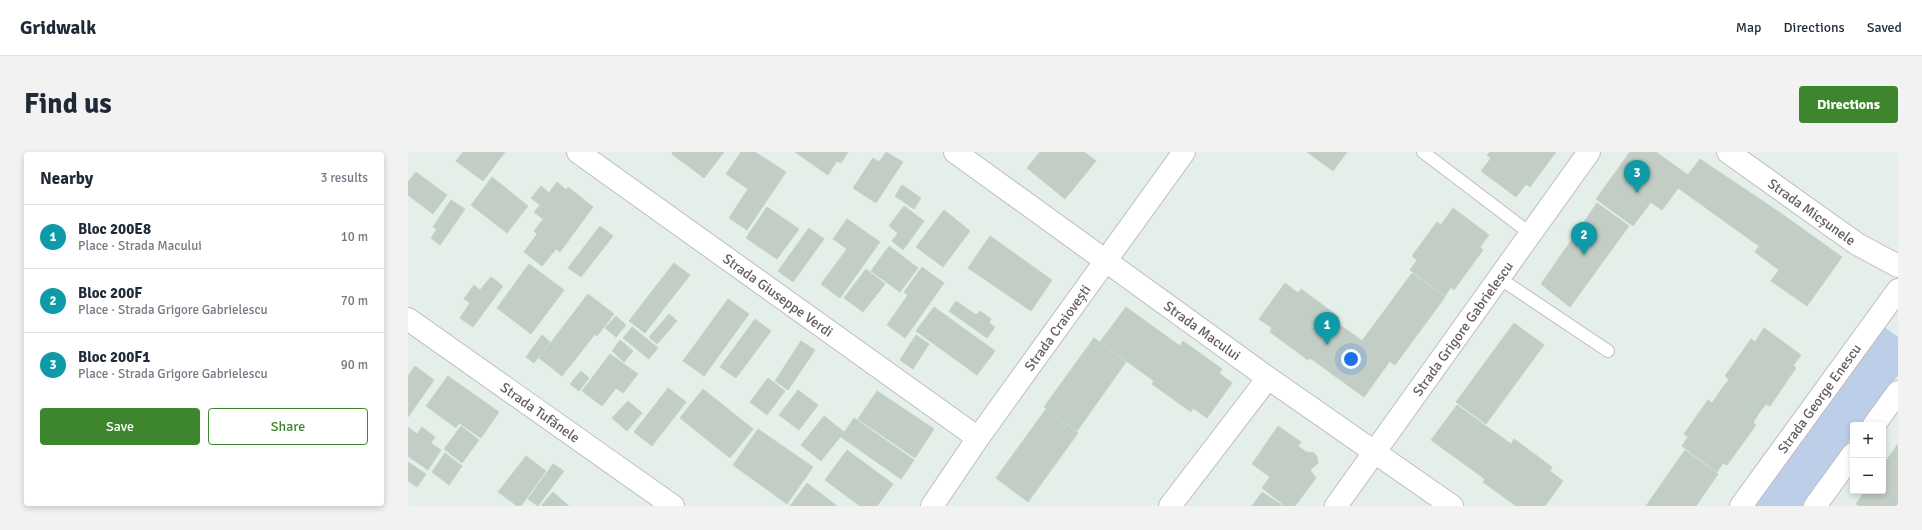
<!DOCTYPE html>
<html lang="en">
<head>
<meta charset="utf-8">
<style>
	body { margin:0; font-family:Signika,sans-serif; background:#f2f2f3; color:#1f2937 }
	.controls { position:absolute; right:12px; bottom:12px; display:grid; overflow:hidden; border-radius:4px; box-shadow:0 2px 6px #0003 }
	.controls button { width:36px; height:36px; display:grid; place-items:center; padding:0; border:0; border-bottom:1px solid #e0e1e3; background:#fff; color:#1f2937; font:20px sans-serif }
	.you { position:absolute; left:943px; top:207px; width:14px; height:14px; margin:-10px; border:3px solid #fff; border-radius:50%; background:#1a73e8; box-shadow:0 0 0 6px #1a73e833 }
	.badge { display:grid; place-items:center; width:26px; height:26px; border-radius:50%; background:#3e862d; color:#fff; font-size:13px; font-weight:700 }
	.pin { position:absolute; translate:-50% -33px; filter:drop-shadow(0 1px 2px #0008) }
	.pin::after { content:''; position:absolute; top:21px; width:14px; height:12px; background:inherit; clip-path:polygon(0 0,100% 0,50% 100%) }
	.list { margin:0; padding:0; list-style:none }
	h2 { display:flex; justify-content:space-between; align-items:center; height:52px; margin:0; padding:0 16px; font-size:17px }
	h2 small { font-size:13px; font-weight:400; color:#747a83 }
	.list li { display:grid; grid-template-columns:26px 1fr auto; gap:12px; align-items:center; box-sizing:border-box; height:64px; padding:0 16px; border-top:1px solid #e0e1e3 }
	.list b { display:block; font-size:15px; white-space:nowrap }
	.list p { margin:0; font-size:13px; white-space:nowrap; color:#747a83 }
	.list em { font-size:13px; font-style:normal; color:#747a83 }
	.actions { display:flex; gap:8px; padding:12px 16px }
	.actions a { flex:1; padding:9px 0; border:1px solid #3e862d; border-radius:4px; text-align:center; font-size:14px; color:#3e862d }
	.actions .main { background:#3e862d; color:#fff }
	.map { position:relative; flex:none; width:1490px; height:354px; overflow:hidden; border-radius:4px }
	header { display:flex; align-items:center; gap:24px; box-sizing:border-box; height:56px; padding:0 20px; background:#fff; border-bottom:1px solid #e0e1e3 }
	header strong { font-size:19px }
	nav { display:flex; gap:22px; margin-inline-start:auto; font-size:14px }
	.intro { display:flex; align-items:center; justify-content:space-between; box-sizing:border-box; height:96px; padding:0 24px }
	h1 { margin:0; font-size:28px }
	.button { padding:10px 18px; border-radius:4px; background:#3e862d; color:#fff; font-size:14px; font-weight:700 }
	main { display:flex; gap:24px; padding:0 24px }
	aside { flex:1; background:#fff; border-radius:4px; box-shadow:0 2px 6px #0003 }
	.map>svg:first-child { display:block }
	.green { fill:#bdcee9 }
	.building { fill:#c2cdc5; stroke:#c1d4c6 }
	.lines { fill:none; stroke-linecap:round; stroke-linejoin:round }
	.service-casing { stroke:#c3bbc1; stroke-width:14 }
	.minor-casing { stroke:#c3bbc1; stroke-width:24 }
	.tertiary-casing { stroke:#c3bbc1; stroke-width:24 }
	.service { stroke:#fff; stroke-width:12 }
	.minor { stroke:#fff; stroke-width:22 }
	.tertiary { stroke:#fff; stroke-width:22 }
	.labels { text-anchor:middle; dominant-baseline:central; stroke-width:3; stroke-linejoin:round; paint-order:stroke }
	.street-label { font-size:14px; fill:#655b63; stroke:#fff }
</style>
</head>
<body>
<header>
<strong>Gridwalk</strong>
<nav><a>Map</a><a>Directions</a><a>Saved</a></nav>
</header>
<div class="intro"><h1>Find us</h1><a class="button">Directions</a></div>
<main>
<aside>
<h2>Nearby<small>3 results</small></h2>
<ul class="list">
<li><span class="badge" style="background:#0f9aa8">1</span><div><b>Bloc 200E8</b><p>Place · Strada Macului</p></div><em>10 m</em></li>
<li><span class="badge" style="background:#0f9aa8">2</span><div><b>Bloc 200F</b><p>Place · Strada Grigore Gabrielescu</p></div><em>70 m</em></li>
<li><span class="badge" style="background:#0f9aa8">3</span><div><b>Bloc 200F1</b><p>Place · Strada Grigore Gabrielescu</p></div><em>90 m</em></li>
</ul>
<div class="actions"><a class="main">Save</a><a>Share</a></div>
</aside>
<div class="map">
<svg width="1490" height="354" viewBox="0 0 1490 354">
	<rect width="100%" height="100%" fill="#e3efe8"/>
	<path class="green" d="M1476 175 1490 185V223L1453 273H1445V284L1394 354H1347Z"/>
	<g class="building">
		<path d="M55 0H97L75 29 48 9Z"/>
		<path d="M265 0H316L296 26 264 2Z"/>
		<path d="M333 0H347L378 20 339 78 321 66 340 37 318 22Z"/>
		<path d="M387 0H440L433 11 429 9 420 23Z"/>
		<path d="M478 0 495 10 468 51 445 36 465 6 471 10Z"/>
		<path d="M632 0H676L688 9 657 47 619 16Z"/>
		<path d="M899 0H939L925 19Z"/>
		<path d="M1082 0H1148L1122 35 1118 32 1108 45 1073 19 1083 6 1079 3Z"/>
		<path d="M1222 0H1248L1280 23 1254 58 1243 50 1225 74 1188 47Z"/>
		<path d="M1292 7 1374 62 1351 94 1270 36Z"/>
		<path d="M8 20 39 43 25 62 0 43V30Z"/>
		<path d="M84 25 120 54 99 81 63 53Z"/>
		<path d="M149 30 158 38 135 67 126 60 132 53 123 46 133 34 141 41Z"/>
		<path d="M494 33 513 46 506 57 487 44Z"/>
		<path d="M160 35 185 55 152 100 148 97 134 114 116 100 129 82 126 79Z"/>
		<path d="M43 48 57 57 32 93 23 86 29 77 25 75Z"/>
		<path d="M1189 51 1221 74 1162 155 1133 132Z"/>
		<path d="M496 54 516 69 495 98 484 89 490 81 481 74Z"/>
		<path d="M359 55 391 77 369 107 338 86Z"/>
		<path d="M1045 56 1081 83 1072 95 1075 98 1046 138 1043 135 1037 144 1002 118 1009 108 1004 104 1029 70 1033 73Z"/>
		<path d="M536 58 562 79 535 115 508 95Z"/>
		<path d="M1374 62 1434 105 1399 154 1363 129 1371 118 1347 100Z"/>
		<path d="M439 67 472 90 432 146 413 132 439 97 425 87Z"/>
		<path d="M192 74 205 84 173 125 160 116Z"/>
		<path d="M401 76 416 87 385 130 370 119Z"/>
		<path d="M582 84 644 128 623 159 560 116Z"/>
		<path d="M481 94 510 116 492 140 463 119Z"/>
		<path d="M266 111 282 123 257 155 241 143Z"/>
		<path d="M121 112 156 138 123 182 89 156Z"/>
		<path d="M514 115 536 131 497 186 479 173 500 143 496 140Z"/>
		<path d="M458 117 477 132 455 160 436 146Z"/>
		<path d="M1004 121 1037 145 987 213 954 189Z"/>
		<path d="M83 125 95 134 65 175 52 166 62 151 56 147 66 133 72 138Z"/>
		<path d="M877 131 890 141 893 137 931 165 928 170 982 209 956 245 902 206 900 208 862 180 864 176 851 167Z"/>
		<path d="M180 142 206 162 189 184 187 182 154 224 131 206Z"/>
		<path d="M241 143 257 155 237 181 221 169Z"/>
		<path d="M320 147 341 162 296 224 275 209Z"/>
		<path d="M548 149 568 163 572 159 583 167 581 171 587 175 579 186 541 159Z"/>
		<path d="M526 155 587 199 569 223 508 179Z"/>
		<path d="M718 155 772 194 775 189 814 217 811 221 824 231 799 266 785 256 783 260 744 232 746 229 692 190Z"/>
		<path d="M261 162 269 169 249 192 241 185Z"/>
		<path d="M208 164 218 173 208 185 197 176Z"/>
		<path d="M347 167 363 179 328 226 312 215Z"/>
		<path d="M1106 171 1136 193 1078 272 1048 250Z"/>
		<path d="M224 175 250 196 241 207 215 186Z"/>
		<path d="M1356 176 1393 203 1385 214 1388 216 1362 254 1358 252 1351 261 1315 235 1321 228 1317 224 1343 187 1347 190Z"/>
		<path d="M134 183 142 190 126 211 118 205Z"/>
		<path d="M508 183 521 192 505 217 492 208Z"/>
		<path d="M686 186 718 210 669 279 636 255Z"/>
		<path d="M212 188 225 199 216 210 204 199Z"/>
		<path d="M393 189 407 198 380 238 367 229Z"/>
		<path d="M202 202 230 222 215 241 208 236 194 254 174 239Z"/>
		<path d="M7 214 26 228 0 265V224Z"/>
		<path d="M173 219 181 226 171 239 162 232Z"/>
		<path d="M40 224 91 260 73 286 51 271 48 276 18 254Z"/>
		<path d="M360 226 377 239 359 263 342 250Z"/>
		<path d="M1315 235 1351 261 1345 271 1348 273 1319 313 1315 311 1309 320 1274 294 1280 285 1276 282 1300 248 1304 251Z"/>
		<path d="M260 236 278 250 244 294 226 280Z"/>
		<path d="M295 237 345 277 322 306 272 266Z"/>
		<path d="M390 238 410 253 391 278 371 263Z"/>
		<path d="M469 239 526 277 507 306 450 267Z"/>
		<path d="M220 249 234 261 219 279 204 266Z"/>
		<path d="M1049 253 1103 292 1106 287 1144 315 1142 319 1155 329 1137 354H1108L1075 330 1077 327 1023 288Z"/>
		<path d="M638 257 670 281 620 350 588 326Z"/>
		<path d="M416 264 436 280 413 309 393 293Z"/>
		<path d="M446 266 506 308 493 327 433 285Z"/>
		<path d="M53 274 71 288 54 311 36 297Z"/>
		<path d="M870 274 893 290 890 294 898 300 906 301 909 305 910 311 902 318 908 326 887 354H877L854 336 862 325 844 312Z"/>
		<path d="M0 275 9 282 14 275 27 285 23 291 33 298 20 318 0 304Z"/>
		<path d="M350 277 405 315 379 352 325 313Z"/>
		<path d="M1490 292V354H1452L1448 352 1457 339H1475V313Z"/>
		<path d="M439 298 485 332 469 354H452L417 328Z"/>
		<path d="M1277 298 1310 322 1288 354H1238Z"/>
		<path d="M37 301 54 314 41 333 24 320Z"/>
		<path d="M118 304 138 319 113 354H109L90 340Z"/>
		<path d="M0 310 18 322 9 335 0 329Z"/>
		<path d="M145 312 156 319 130 354 120 347Z"/>
		<path d="M399 331 429 354H382Z"/>
		<path d="M145 340 161 354H133Z"/>
		<path d="M854 340 875 354H844Z"/>
	</g>
	<g class="lines">
		<defs>
			<g id="service">
				<path d="M1015 0 1123 82"/>
				<path d="M1091 126 1200 199"/>
			</g>
			<g id="minor">
				<path id="s1" d="M170 0 570 286"/>
				<path id="s2" d="M547 0 860 226 1044 354"/>
				<path id="s3" d="M1320 0 1449 92 1490 114"/>
				<path id="s4" d="M524 354 570 286 776 0"/>
				<path d="M762 354 860 226"/>
				<path id="s5" d="M928 354 1181 0"/>
			</g>
			<g id="tertiary">
				<path id="s6" d="M0 167 265 354"/>
				<path d="M1466 273 1490 240"/>
				<path id="s7" d="M1333 354 1490 138"/>
				<path d="M1407 354 1445 302"/>
			</g>
		</defs>
		<use href="#service" class="service-casing"/>
		<use href="#minor" class="minor-casing"/>
		<use href="#tertiary" class="tertiary-casing"/>
		<use href="#service" class="service"/>
		<use href="#minor" class="minor"/>
		<use href="#tertiary" class="tertiary"/>
	</g>
	<g class="labels">
		<g class="street-label">
			<text stroke="none"><textPath href="#s3" startOffset="103">Strada Micșunele</textPath></text>
			<text stroke="none"><textPath href="#s1" startOffset="246">Strada Giuseppe Verdi</textPath></text>
			<text stroke="none"><textPath href="#s4" startOffset="218">Strada Craiovești</textPath></text>
			<text stroke="none"><textPath href="#s5" startOffset="218">Strada Grigore Gabrielescu</textPath></text>
			<text stroke="none"><textPath href="#s2" startOffset="305">Strada Macului</textPath></text>
			<text stroke="none"><textPath href="#s7" startOffset="133">Strada George Enescu</textPath></text>
			<text stroke="none"><textPath href="#s6" startOffset="162">Strada Tufănele</textPath></text>
		</g>
	</g>
</svg>
<div class="controls">
<button>+</button>
<button>−</button>
</div>
<div class="you"></div>
<div class="pin badge" style="left:919px;top:193px;background:#0f9aa8">1</div>
<div class="pin badge" style="left:1176px;top:103px;background:#0f9aa8">2</div>
<div class="pin badge" style="left:1229px;top:41px;background:#0f9aa8">3</div>
</div>
</main>
</body>
</html>
